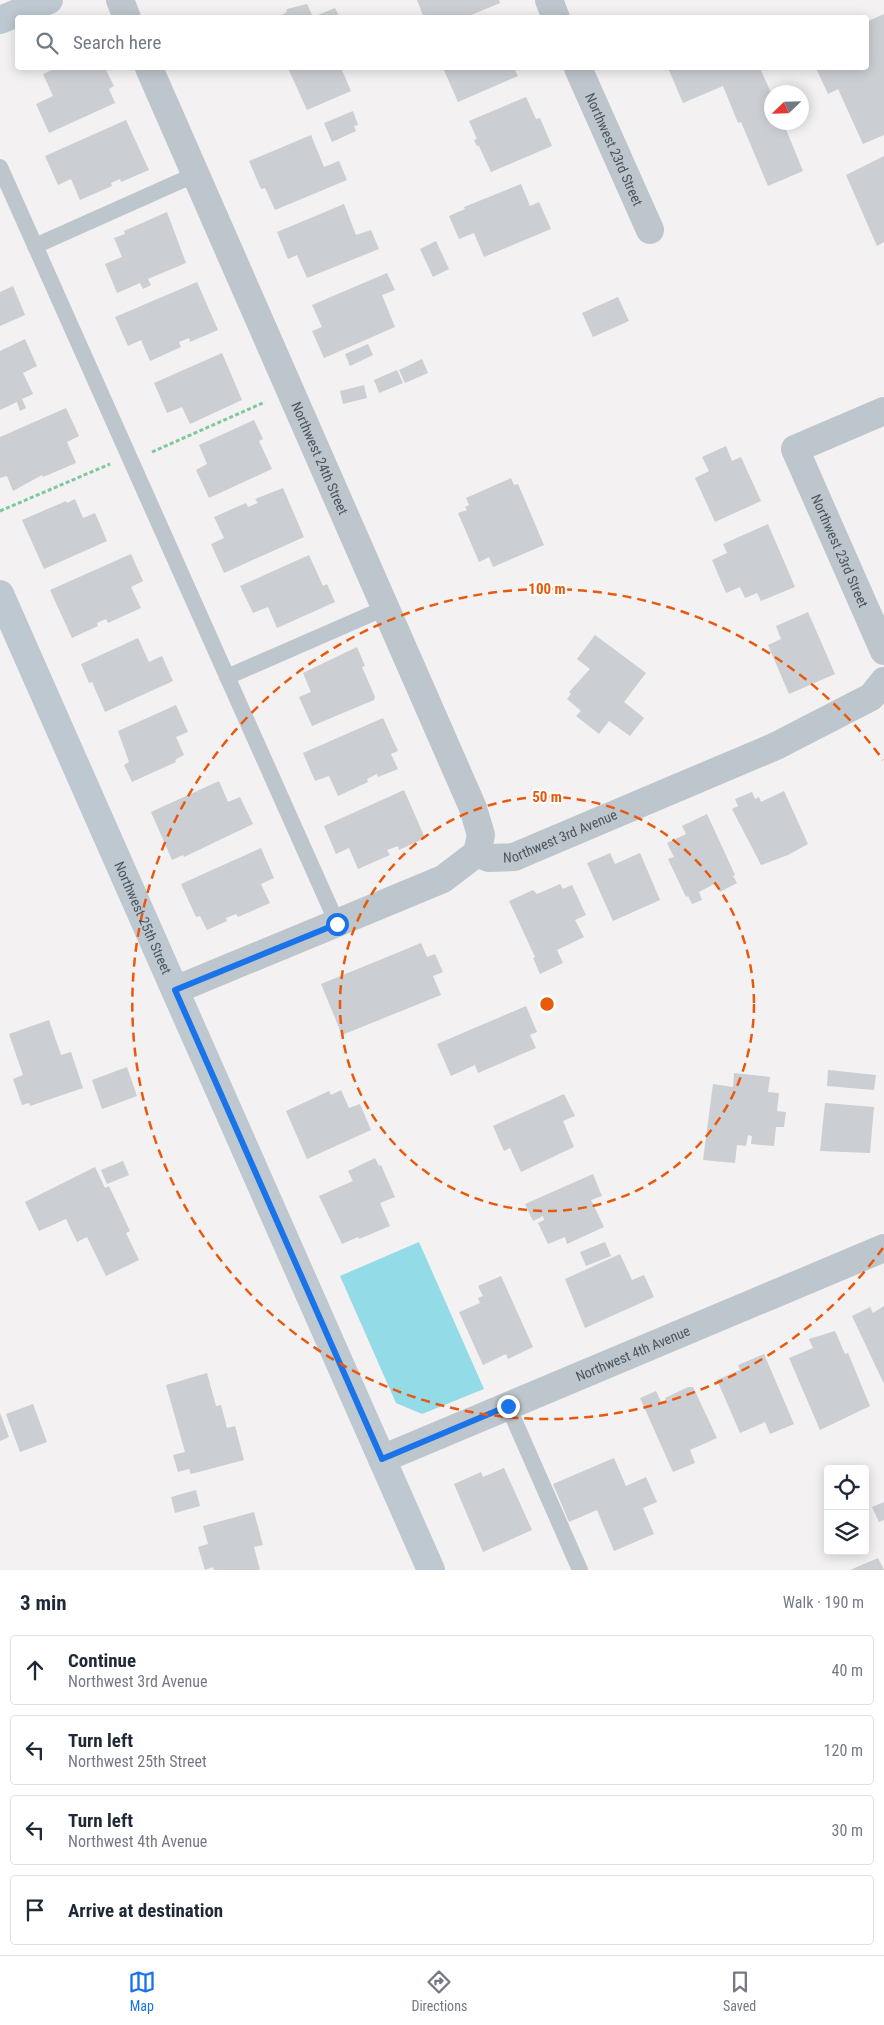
<!DOCTYPE html>
<html lang="en">
<head>
<meta charset="utf-8">
<style>
	body { margin:0; font-family:"Roboto Condensed",sans-serif; background:#f2f2f3; color:#1f2937 }
	.controls { position:absolute; right:15px; bottom:15px; display:grid; overflow:hidden; border-radius:5px; box-shadow:0 2px 12px #0003 }
	.controls button { width:45px; height:45px; display:grid; place-items:center; padding:0; border:0; border-bottom:1px solid #e0e1e3; background:#fff; color:#1f2937; font:25px sans-serif }
	.compass { position:absolute; left:764px; top:85px; width:45px; height:45px; border-radius:50%; background:#fff; box-shadow:0 2px 12px #0003; rotate:247deg }
	.stop { position:absolute; width:15px; height:15px; margin:-11px; border:4px solid #1a73e8; border-radius:50%; background:#fff }
	.stop.end { background:#1a73e8; border-color:#fff; box-shadow:0 1px 5px #0008 }
	.list { margin:0; padding:0; list-style:none }
	h2 { display:flex; justify-content:space-between; align-items:center; height:65px; margin:0; padding:0 20px; font-size:21px }
	h2 small { font-size:16px; font-weight:400; color:#747a83 }
	.list li { display:grid; grid-template-columns:32px 1fr auto; gap:15px; align-items:center; box-sizing:border-box; height:70px; margin:0 10px 10px; padding:0 10px; border:1px solid #e0e1e3; border-radius:5px }
	.list b { display:block; font-size:19px; white-space:nowrap }
	.list p { margin:0; font-size:16px; white-space:nowrap; color:#747a83 }
	.list em { font-size:16px; font-style:normal; color:#747a83 }
	.icon { flex:none; width:28px; height:28px; fill:none; stroke:currentColor; stroke-width:2; stroke-linecap:round; stroke-linejoin:round }
	.map { position:relative; flex:none; width:884px; height:1570px; overflow:hidden }
	.search { position:absolute; background:#fff; box-shadow:0 2px 12px #0003; left:15px; right:15px; top:15px; height:55px; display:flex; align-items:center; gap:12px; box-sizing:border-box; padding:0 18px; border-radius:5px; color:#747a83; font-size:19px }
	.sheet { height:385px; background:#fff }
	nav { display:flex; justify-content:space-around; align-items:center; box-sizing:border-box; height:70px; border-top:1px solid #e0e1e3; background:#fff; font-size:14px; color:#747a83 }
	nav a { display:grid; justify-items:center; gap:2px }
	nav .on { color:#1a73e8 }
	.map>svg:first-child { display:block }
	.water { fill:#93dbe6 }
	.building { fill:#cbced3 }
	.lines { fill:none; stroke-linecap:round; stroke-linejoin:round }
	.path { stroke:#7dc99e; stroke-width:3; stroke-dasharray:4 2.5; stroke-linecap:butt }
	.lane { stroke:#bdc6cc; stroke-width:16 }
	.street { stroke:#bdc6cc; stroke-width:28 }
	.secondary { stroke:#bec8d1; stroke-width:28 }
	.route { stroke:#1a73e8; stroke-width:6 }
	.ring { fill:none; stroke:#e8590c; stroke-width:2.5; stroke-dasharray:9 6 }
	.labels { text-anchor:middle; dominant-baseline:central; stroke-width:4.5; stroke-linejoin:round; paint-order:stroke }
	.street-label { font-size:14px; fill:#4a555d; stroke:#fff }
	.centre { fill:#e8590c; stroke:#fff; stroke-width:2.5 }
	.ring-label { font-size:15px; text-anchor:middle; font-weight:bold; fill:#e8590c; stroke:#fff; stroke-width:4.5; stroke-linejoin:round; paint-order:stroke }
</style>
</head>
<body>
<div class="map">
<svg width="884" height="1570" viewBox="0 0 884 1570">
	<rect width="100%" height="100%" fill="#f3f1f1"/>
	<path class="water" d="M419 1242 484 1389 422 1414 396 1403 340 1276Z"/>
	<g class="building">
		<path d="M417 0H499L500 3 464 18H424Z"/>
		<path d="M307 4 313 17 335 8 340 18H275L286 13 287 9Z"/>
		<path d="M884 14V135L863 144 838 89 828 94 816 68H866V22Z"/>
		<path d="M56 68H105L114 86 109 89 115 103 49 133 36 104 53 96 43 74Z"/>
		<path d="M288 68H341L351 91 307 110Z"/>
		<path d="M443 68H514L518 76 458 102Z"/>
		<path d="M668 68H760L772 95V122H783L803 171 768 186 741 122 738 123 723 86 683 103Z"/>
		<path d="M526 97 536 119 540 118 552 146 491 172 479 146H477L474 140 477 139 469 121Z"/>
		<path d="M353 111 358 125 354 126 356 131 332 142 324 123Z"/>
		<path d="M126 120 149 170 121 182 120 179 111 183 112 186 80 200 71 179 58 185 45 156Z"/>
		<path d="M311 135 324 167 339 161 347 180 275 210 265 188 261 189 249 161Z"/>
		<path d="M884 156V242L877 246 846 175Z"/>
		<path d="M521 184 530 206 539 202 551 229 484 257 474 233 459 239 449 216 465 209 464 207Z"/>
		<path d="M344 204 356 235 371 230 379 249 307 278 297 255 288 259 277 232Z"/>
		<path d="M167 212 186 263 148 279 151 285 143 289 140 283 117 293 105 264 122 257 114 238 125 234 124 231Z"/>
		<path d="M436 241 449 269 433 277 420 249Z"/>
		<path d="M387 273 395 290 382 295 395 327 324 358 312 331 322 327 312 305Z"/>
		<path d="M197 282 218 330 190 342 189 338 179 342 181 347 150 361 141 340 128 346 115 317Z"/>
		<path d="M13 286 25 315 0 326V292Z"/>
		<path d="M618 297 629 321 593 337 582 313Z"/>
		<path d="M25 339 37 366 23 373 33 394 22 399 26 408 20 411 17 402 0 410V351Z"/>
		<path d="M368 344 373 355 350 366 345 354Z"/>
		<path d="M222 353 242 400 190 424 182 407 167 413 154 383Z"/>
		<path d="M422 359 428 373 405 383 399 370Z"/>
		<path d="M397 370 403 383 379 393 374 380Z"/>
		<path d="M364 385 367 398 343 404 340 391Z"/>
		<path d="M66 408 79 436 67 442 76 463 43 477 42 475 13 491 7 476 0 478V437Z"/>
		<path d="M254 420 263 439 259 441 272 469 209 498 196 470 207 464 199 445Z"/>
		<path d="M726 446 732 461 741 457 761 501 715 522 695 478 709 471 702 457Z"/>
		<path d="M511 478 514 485 518 484 544 545 493 567 489 557 479 562 458 513 467 510 465 507 469 505 466 498Z"/>
		<path d="M283 488 304 537 224 573 211 544 224 538 214 517 246 503 248 507 258 503 255 499Z"/>
		<path d="M75 499 83 518 95 513 107 541 44 569 22 520 66 501 67 503Z"/>
		<path d="M768 524 795 587 761 601 757 593 745 598 740 587 726 593 712 560 727 553 723 544Z"/>
		<path d="M131 554 143 581 131 587 141 608 108 623 106 619 97 623 98 626 72 638 50 590Z"/>
		<path d="M309 555 323 586 327 584 335 602 277 628 268 607 253 613 240 586Z"/>
		<path d="M808 612 835 674 789 694 768 645 781 639 776 626Z"/>
		<path d="M595 635 646 673 624 702 644 718 630 736 609 721 599 734 576 716 581 711 567 699 571 694 569 692 590 669 577 659Z"/>
		<path d="M138 638 149 662 162 656 173 681 105 712 92 682 89 683 81 664Z"/>
		<path d="M357 647 365 666 362 667 375 697 374 700 312 726 299 697 311 692 303 673Z"/>
		<path d="M176 705 188 732 176 737 184 755 175 760 176 762 132 782 124 765 129 762 118 731Z"/>
		<path d="M383 718 398 751 391 754 398 769 378 777 377 774 367 779 368 782 338 796 329 776 315 781 303 753Z"/>
		<path d="M219 781 228 802 240 797 253 824 184 857 183 855 172 860 151 812Z"/>
		<path d="M404 790 425 838 399 850 398 846 387 850 390 855 358 869 349 848 336 854 324 826Z"/>
		<path d="M784 791 808 844 788 855 761 865 732 809 738 806 735 799 752 792 755 799 759 797 761 802Z"/>
		<path d="M707 814 735 875 733 876 737 883 720 892 716 883 699 892 702 900 692 904 688 896 686 897 668 859 674 857 667 843 686 834 682 826Z"/>
		<path d="M261 848 274 878 261 884 270 903 238 917 236 914 226 918 227 921 207 930 200 916 196 917 181 884Z"/>
		<path d="M610 853 615 864 640 853 660 900 613 921 587 863Z"/>
		<path d="M560 884 563 889 572 885 586 915 575 920 584 937 557 950 563 963 540 974 533 958 535 957 509 901 533 890 537 894Z"/>
		<path d="M421 943 427 957 435 954 443 972 433 976 441 995 342 1035 321 984Z"/>
		<path d="M526 1006 537 1032 530 1035 536 1048 478 1073 475 1065 451 1076 437 1044Z"/>
		<path d="M49 1020 61 1055 71 1052 83 1088 30 1106 29 1103 22 1105 13 1079 23 1075 9 1034Z"/>
		<path d="M127 1067 137 1096 102 1109 92 1080Z"/>
		<path d="M828 1070 876 1075 874 1090 827 1086Z"/>
		<path d="M734 1073 770 1077 768 1092 779 1093 777 1111 786 1112 784 1127H776L774 1146 751 1144 752 1136 748 1135 746 1146 737 1145 735 1163 703 1160 713 1084 733 1087Z"/>
		<path d="M341 1090 349 1108 360 1104 371 1130 307 1159 286 1111 329 1091 331 1095Z"/>
		<path d="M564 1094 575 1116 563 1121 574 1147 521 1172 510 1148 504 1151 493 1126Z"/>
		<path d="M825 1103 874 1107 870 1153 820 1151Z"/>
		<path d="M375 1158 379 1166 381 1165 395 1197 380 1203 390 1226 359 1239 358 1237 342 1244 319 1196 353 1181 348 1171Z"/>
		<path d="M123 1161 129 1175 107 1184 101 1170Z"/>
		<path d="M95 1167 105 1188 109 1186 130 1231 126 1233 139 1260 106 1276 87 1237 77 1242 66 1219 39 1231 25 1202Z"/>
		<path d="M593 1174 602 1196 591 1200 604 1227 567 1244 565 1237 548 1244 538 1223 544 1220 543 1216 533 1221 525 1204Z"/>
		<path d="M605 1242 611 1256 586 1266 580 1252Z"/>
		<path d="M620 1254 632 1280 644 1275 654 1297 585 1328 565 1279Z"/>
		<path d="M501 1276 533 1347 508 1359 506 1354 483 1365 459 1312 480 1303 478 1298 483 1296 478 1286Z"/>
		<path d="M884 1306V1384L852 1316 870 1307 873 1313Z"/>
		<path d="M835 1331 845 1354 848 1353 870 1406 820 1430 789 1358 813 1348 809 1339Z"/>
		<path d="M764 1354 794 1424 770 1434 765 1422 740 1433 717 1380 740 1370 738 1365Z"/>
		<path d="M207 1373 216 1406 221 1405 227 1428 235 1426 244 1460 191 1474 189 1469 178 1472 173 1455 185 1452 166 1385Z"/>
		<path d="M688 1387H693L717 1438 690 1450 695 1463 673 1472 640 1398 656 1391 662 1404 667 1402 665 1398Z"/>
		<path d="M33 1404 47 1442 20 1452 6 1414Z"/>
		<path d="M0 1413 9 1437 0 1441Z"/>
		<path d="M614 1458 626 1486 646 1477 657 1502 643 1508 654 1534 614 1551 597 1510 569 1522 553 1484Z"/>
		<path d="M504 1468 532 1530 483 1552 454 1484 481 1472 483 1477Z"/>
		<path d="M196 1490 200 1506 175 1513 171 1497Z"/>
		<path d="M884 1502V1520L879 1522 872 1507Z"/>
		<path d="M254 1512 263 1545 254 1547 260 1570H214L213 1567 205 1570 198 1547 208 1544 203 1526Z"/>
		<path d="M878 1558 884 1570H850Z"/>
	</g>
	<g class="lines">
		<g class="path">
			<path d="M152 452 265 402"/>
			<path d="M0 511 110 464"/>
		</g>
		<g class="lane">
			<path d="M0 167 337 923"/>
			<path d="M35 246 194 175"/>
			<path d="M227 677 385 608"/>
			<path d="M508 1406 580 1570"/>
		</g>
		<g class="street">
			<path d="M120 0 127 18"/>
			<path d="M549 0 556 18"/>
			<path id="s1" d="M149 68 473 808 481 835 477 853"/>
			<path id="s2" d="M578 68 650 230"/>
			<path id="s3" d="M884 411 795 449 884 651"/>
			<path id="s4" d="M175 990 443 879 477 853 489 858 514 857 776 746 871 697 884 681"/>
			<path id="s5" d="M382 1459 884 1248"/>
		</g>
		<g class="secondary">
			<path d="M0 20 49 0"/>
			<path id="s6" d="M0 594 431 1570"/>
		</g>
	</g>
	<g class="lines">
		<path class="route" d="M337 924 175 990 382 1459 508 1406"/>
	</g>
	<g class="ring">
		<circle cx="547" cy="1004" r="207"/>
		<path d="M883 1248A415 415 0 1 1 883 760"/>
	</g>
	<g class="labels">
		<g class="street-label">
			<text stroke="none"><textPath href="#s2" startOffset="89">Northwest 23rd Street</textPath></text>
			<text stroke="none"><textPath href="#s1" startOffset="426">Northwest 24th Street</textPath></text>
			<text stroke="none"><textPath href="#s3" startOffset="208">Northwest 23rd Street</textPath></text>
			<text stroke="none"><textPath href="#s4" startOffset="421">Northwest 3rd Avenue</textPath></text>
			<text stroke="none"><textPath href="#s6" startOffset="354">Northwest 25th Street</textPath></text>
			<text stroke="none"><textPath href="#s5" startOffset="272">Northwest 4th Avenue</textPath></text>
		</g>
	</g>
	<circle cx="547" cy="1004" r="8" class="centre"/>
	<g class="ring-label">
		<text x="547" y="594">100 m</text>
		<text x="547" y="802">50 m</text>
	</g>
</svg>
<div class="controls">
<button><svg class="icon" aria-label="locate" viewBox="0 0 24 24"><circle cx="12" cy="12" r="6"/><path d="M12 2v4M12 18v4M2 12h4M18 12h4"/></svg></button>
<button><svg class="icon" aria-label="layers" viewBox="0 0 24 24"><path d="M12 4l9 5-9 5-9-5zM3 14l9 5 9-5"/></svg></button>
</div>
<svg class="compass" viewBox="-18 -18 36 36"><path d="M0-13l5 13h-10z" fill="#e53935"/><path d="M0 13l5-13h-10z" fill="#747a83"/></svg>
<div class="stop" style="left:337px;top:924px"></div>
<div class="stop end" style="left:508px;top:1406px"></div>
<div class="search"><svg class="icon" aria-label="search" viewBox="0 0 24 24"><circle cx="10" cy="10" r="6"/><path d="M15 15l6 6"/></svg>Search here</div>
</div>
<section class="sheet">
<h2>3 min<small>Walk · 190 m</small></h2>
<ul class="list">
<li><svg class="icon" aria-label="ahead" viewBox="0 0 24 24"><path d="M12 20V5M6 11l6-6 6 6"/></svg><div><b>Continue</b><p>Northwest 3rd Avenue</p></div><em>40 m</em></li>
<li><svg class="icon" aria-label="left" viewBox="0 0 24 24"><path d="M17 20v-9H6M10 6l-5 5 5 5"/></svg><div><b>Turn left</b><p>Northwest 25th Street</p></div><em>120 m</em></li>
<li><svg class="icon" aria-label="left" viewBox="0 0 24 24"><path d="M17 20v-9H6M10 6l-5 5 5 5"/></svg><div><b>Turn left</b><p>Northwest 4th Avenue</p></div><em>30 m</em></li>
<li><svg class="icon" aria-label="arrive" viewBox="0 0 24 24"><path d="M6 21V4h12l-3 4 3 4H6"/></svg><div><b>Arrive at destination</b></div></li>
</ul>
</section>
<nav>
<a class="on"><svg class="icon" aria-label="map" viewBox="0 0 24 24"><path d="M3 6l6-2 6 2 6-2v14l-6 2-6-2-6 2zM9 4v14M15 6v14"/></svg>Map</a>
<a><svg class="icon" aria-label="directions" viewBox="0 0 24 24"><path d="M12 3l9 9-9 9-9-9zM9 14v-3h6M13 9l2 2-2 2"/></svg>Directions</a>
<a><svg class="icon" aria-label="saved" viewBox="0 0 24 24"><path d="M7 4h10v16l-5-4-5 4z"/></svg>Saved</a>
</nav>
</body>
</html>
